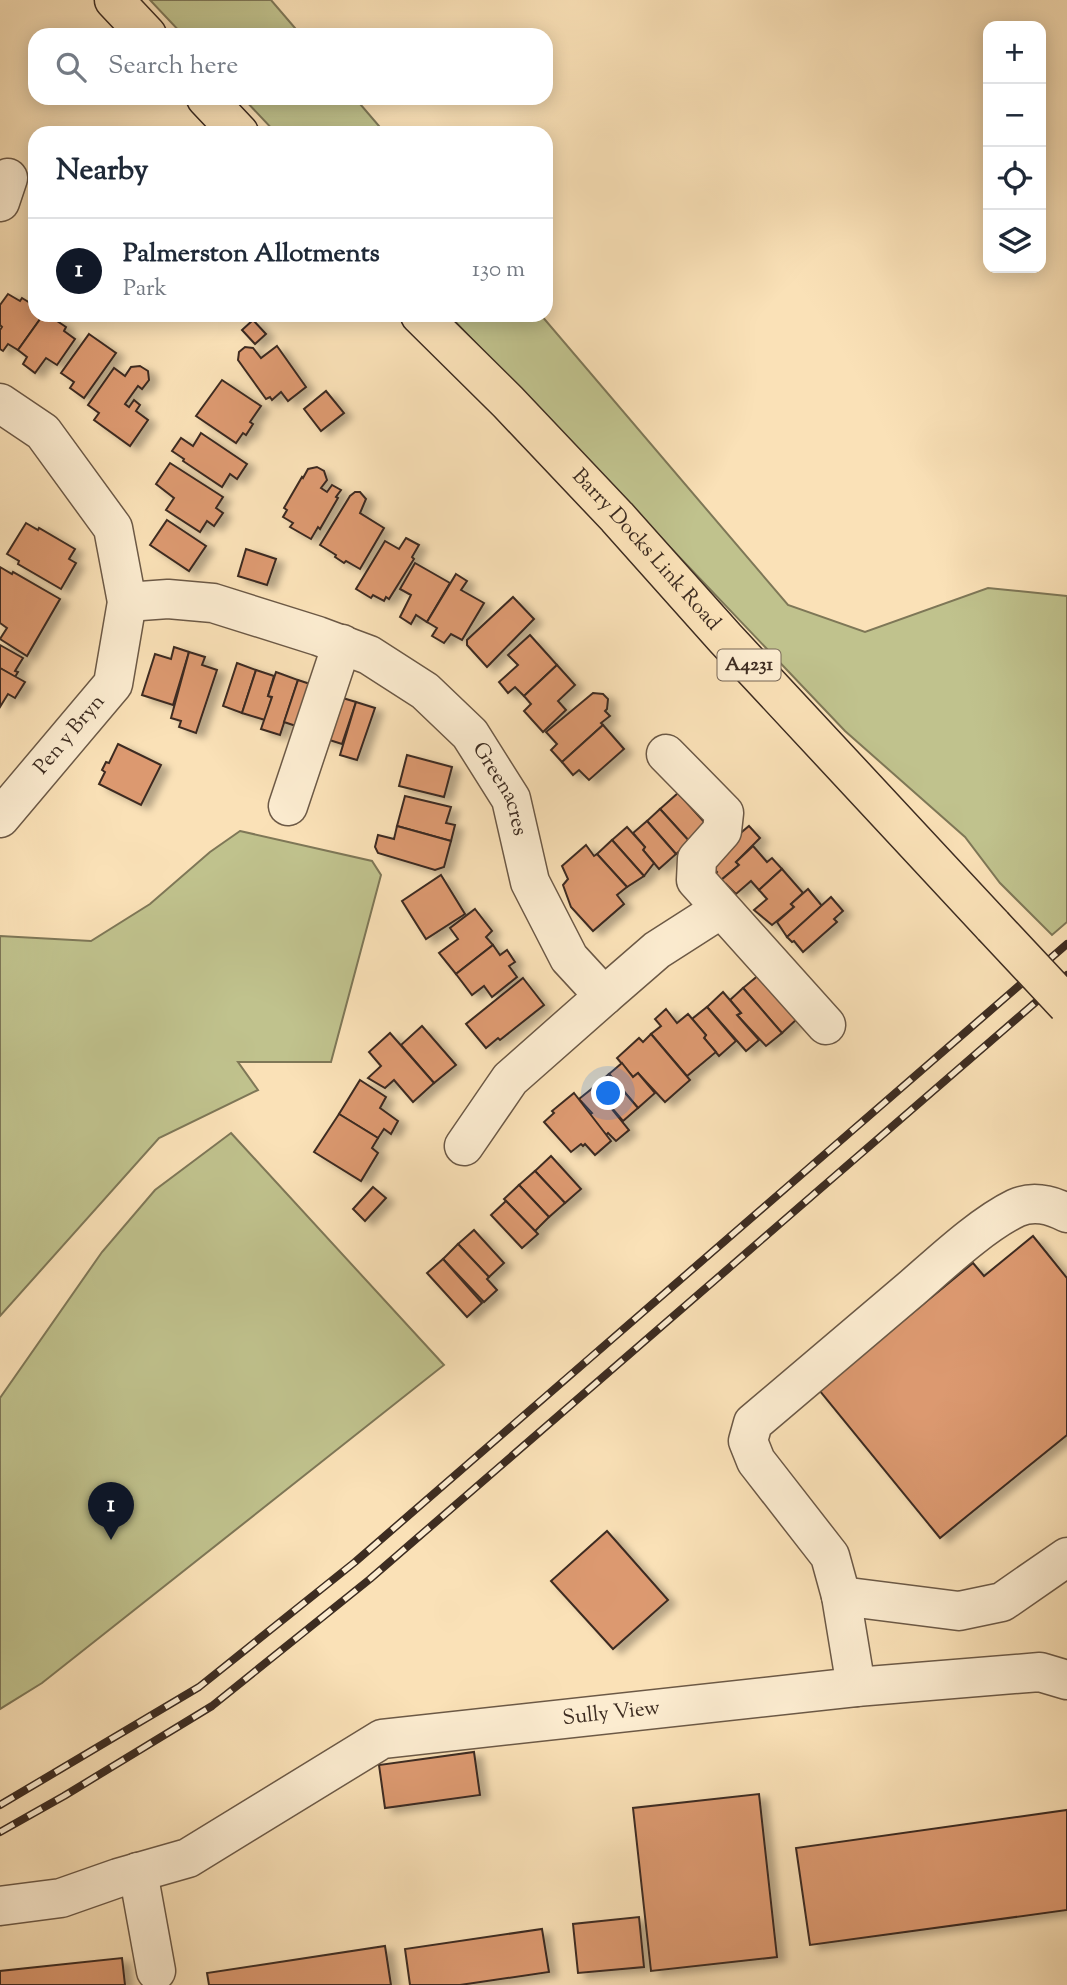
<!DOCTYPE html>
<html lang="en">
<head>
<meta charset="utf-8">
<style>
	body { margin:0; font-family:"Sorts Mill Goudy",serif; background:#f6f6f7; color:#1f2937 }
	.controls { position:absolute; right:21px; top:21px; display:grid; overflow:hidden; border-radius:14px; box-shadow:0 4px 18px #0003 }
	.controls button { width:63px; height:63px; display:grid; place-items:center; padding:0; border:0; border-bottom:2px solid #e0e1e3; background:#fff; color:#1f2937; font:35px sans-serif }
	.you { position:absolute; left:609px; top:1094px; width:24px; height:24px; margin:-18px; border:5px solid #fff; border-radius:50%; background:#1a73e8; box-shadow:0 0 0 10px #1a73e833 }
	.badge { display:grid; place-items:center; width:46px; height:46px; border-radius:50%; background:#111827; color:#fff; font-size:23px; font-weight:700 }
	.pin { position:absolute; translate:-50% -58px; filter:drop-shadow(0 2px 4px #0008) }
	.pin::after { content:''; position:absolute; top:37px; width:24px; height:21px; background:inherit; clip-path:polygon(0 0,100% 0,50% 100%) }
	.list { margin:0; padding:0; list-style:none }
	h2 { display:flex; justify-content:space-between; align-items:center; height:91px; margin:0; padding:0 28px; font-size:30px }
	h2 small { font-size:23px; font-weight:400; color:#747a83 }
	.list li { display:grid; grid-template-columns:46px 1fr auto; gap:21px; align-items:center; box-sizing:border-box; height:105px; padding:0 28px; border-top:2px solid #e0e1e3 }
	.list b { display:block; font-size:26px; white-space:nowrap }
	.list p { margin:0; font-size:23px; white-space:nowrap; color:#747a83 }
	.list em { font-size:23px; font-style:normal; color:#747a83 }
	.icon { flex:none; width:38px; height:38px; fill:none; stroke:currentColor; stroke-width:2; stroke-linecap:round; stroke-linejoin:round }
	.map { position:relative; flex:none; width:1067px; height:1985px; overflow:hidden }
	.search { position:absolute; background:#fff; box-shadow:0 4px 18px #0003; left:28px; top:28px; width:525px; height:77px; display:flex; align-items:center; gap:18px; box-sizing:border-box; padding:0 24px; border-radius:21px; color:#747a83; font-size:26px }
	.panel { position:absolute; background:#fff; box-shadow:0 4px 18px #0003; left:28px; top:126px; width:525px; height:196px; border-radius:21px }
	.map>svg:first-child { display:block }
	.green { fill:#c0c28d; stroke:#7e7757; stroke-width:2 }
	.building { fill:#dc9970; stroke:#3d2c21; stroke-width:2; filter:url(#shadow) }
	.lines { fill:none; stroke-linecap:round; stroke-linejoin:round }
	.minor-casing { stroke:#6c5946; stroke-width:41 }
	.major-casing { stroke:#3d2c21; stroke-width:41 }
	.minor { stroke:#fcecd0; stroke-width:38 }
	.major { stroke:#fae1b7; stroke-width:38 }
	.rail-casing { stroke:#3d2c21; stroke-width:8 }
	.rail { stroke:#fcecd0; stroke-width:5; stroke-dasharray:16; stroke-linecap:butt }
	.major-bridge-casing { stroke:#3d2c21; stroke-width:41; stroke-linecap:butt }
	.major-bridge { stroke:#fae1b7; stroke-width:38 }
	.labels { text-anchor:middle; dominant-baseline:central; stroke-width:7; stroke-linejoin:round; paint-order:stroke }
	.shield { fill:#fcecd0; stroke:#766656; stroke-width:2 }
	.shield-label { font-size:19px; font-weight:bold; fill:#3d2c21 }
	.street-label { font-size:21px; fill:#3d2c21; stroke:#fcecd0 }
</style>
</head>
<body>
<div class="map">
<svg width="1067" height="1985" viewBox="0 0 1067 1985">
	<defs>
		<filter id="shadow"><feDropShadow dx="8" dy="4.5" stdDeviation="3.5" flood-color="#0004"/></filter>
	</defs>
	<rect width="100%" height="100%" fill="#fae1b7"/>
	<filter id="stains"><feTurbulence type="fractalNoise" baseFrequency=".00286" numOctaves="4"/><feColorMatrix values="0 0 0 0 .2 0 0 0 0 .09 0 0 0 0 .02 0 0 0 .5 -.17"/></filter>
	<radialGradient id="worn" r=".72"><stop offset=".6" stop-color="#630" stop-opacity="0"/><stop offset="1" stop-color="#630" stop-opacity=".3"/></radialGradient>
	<g class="green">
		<path d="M150 0H271L301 35H183Z"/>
		<path d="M243 98H355L385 133H276Z"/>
		<path d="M449 315H541L788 605 865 632 988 588 1067 596V922L1052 935 1000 883 965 837 845 731Z"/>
		<path d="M240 831 372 861 381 875 331 1062H238L258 1090 159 1138 0 1316V936L91 941 150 904 210 852Z"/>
		<path d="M231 1133 444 1365 42 1683 0 1709V1398L102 1252 155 1190Z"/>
	</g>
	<g class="building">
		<path d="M8 294 20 301 22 298 35 306V315H43L18 350 8 344 3 351 0 349V330L2 327 0 325V305Z"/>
		<path d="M43 315H48L66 327 64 331 75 339 57 365 46 358 35 373 23 364 27 357 18 350Z"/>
		<path d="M253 320 266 334 255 344 242 330Z"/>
		<path d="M89 334 116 353 84 398 70 388 74 382 61 373Z"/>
		<path d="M277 346 306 387 288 401 281 392 272 400 270 397 266 399 238 360 239 352 245 347 253 348 261 358Z"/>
		<path d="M140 366 148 371 149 380 142 389 138 386 125 404 129 407 134 400 140 405 136 411 148 420 130 446 94 420 99 413 88 405 114 368 125 376 131 367Z"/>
		<path d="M222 380 261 406 250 422 253 424 246 435 243 433 236 443 196 416Z"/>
		<path d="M326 391 344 413 321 431 304 409Z"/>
		<path d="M201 433 247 464 237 479 230 474 222 487 183 461 184 459 172 451 181 438 193 446Z"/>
		<path d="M170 463 223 497 216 508 223 513 214 526 207 521 200 532 166 510 174 498 156 484Z"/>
		<path d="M317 467 324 471 327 480 321 488 327 492 332 485 341 490 336 497 338 498 320 529 318 527 311 539 290 527 293 523 283 517 287 510 284 508 302 477 303 478 308 469Z"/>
		<path d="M355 492H360L366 499 360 513 384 528 360 569 346 561 344 563 335 557 336 555 320 545 350 496Z"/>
		<path d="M167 520 206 546 189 571 150 545Z"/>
		<path d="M26 523 38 530 39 528 75 549 69 559 76 563 61 589 18 564 19 561 7 554Z"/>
		<path d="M406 538 419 545 412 557 414 559 389 599 386 597 384 601 373 595 371 598 356 589 385 541 399 549Z"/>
		<path d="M246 549 276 559 267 585 238 576Z"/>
		<path d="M415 563 450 583 427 622 416 615 411 624 400 617 411 595 400 589Z"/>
		<path d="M0 567 12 574 13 572 60 599 27 656 0 639 7 628 0 623Z"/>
		<path d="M456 574 467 581 461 590 484 603 462 640 451 634 444 643 432 636 437 628 427 622Z"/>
		<path d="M513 597 534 619 487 667 467 645V640Z"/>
		<path d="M530 635 557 665 524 696 515 687 508 693 499 682 518 665 508 655Z"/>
		<path d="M0 645 23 658 15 671 18 672 15 677 0 668Z"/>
		<path d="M174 647 189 652 173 705 142 695 155 654 171 659Z"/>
		<path d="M189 652 205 657 202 665 217 670 196 733 179 727 181 721 171 718Z"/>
		<path d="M237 663 256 670 242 713 223 706Z"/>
		<path d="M557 665 575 685 558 701 566 710 543 732 524 711 531 704 524 696Z"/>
		<path d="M0 668 25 682 15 698 8 694 0 707Z"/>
		<path d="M256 670 274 676 268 696 272 697 265 720 242 713Z"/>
		<path d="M276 672 298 680 280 735 261 729 272 697 268 696Z"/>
		<path d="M298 680 316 686 302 728 284 722Z"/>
		<path d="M326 693 356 702 342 744 320 737Z"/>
		<path d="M593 693 603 694 608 699 607 709 605 711 610 716 601 723 603 725 562 762 551 750 557 744 546 732Z"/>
		<path d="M356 702 375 708 357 760 340 755Z"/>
		<path d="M603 725 624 749 589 780 579 770 573 775 562 762Z"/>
		<path d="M118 744 161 765 141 805 99 784 105 772 102 770 106 762 109 763Z"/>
		<path d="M407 755 452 767 444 797 399 786Z"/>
		<path d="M678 793 725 845 707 861 660 809Z"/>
		<path d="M405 796 451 807 446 823 455 825 451 841 397 826Z"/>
		<path d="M660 809 690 842 676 854 647 821Z"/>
		<path d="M647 821 676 854 659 869 643 850 645 847 633 833Z"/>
		<path d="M397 826 451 841 444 867 435 870 378 853 375 847 378 835 394 839Z"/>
		<path d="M749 826 760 838 736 862 739 865 720 881 714 875 717 872 707 861Z"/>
		<path d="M627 827 645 847 643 850 654 863 644 876 612 840Z"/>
		<path d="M612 840 644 876 627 887 597 854Z"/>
		<path d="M586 845 594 856 597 854 627 887 617 895 624 904 593 931 571 907 563 885 568 879 562 866Z"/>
		<path d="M753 846 767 862 772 858 782 869 759 890 751 881 736 894 726 884 724 886 720 881 739 865 736 862Z"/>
		<path d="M782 869 803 893 791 904 794 907 772 925 754 910 767 899 759 890Z"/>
		<path d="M441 875 465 914 426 939 402 901Z"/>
		<path d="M808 889 822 906 787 937 777 922 794 907 791 904Z"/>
		<path d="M831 897 843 911 834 919 837 922 803 952 794 941 792 942 787 937Z"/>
		<path d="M475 909 492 931 486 937 493 945 456 974 439 953 458 939 450 928Z"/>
		<path d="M493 945 500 955 507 950 515 962 509 966 517 977 492 997 484 986 472 995 456 974Z"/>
		<path d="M760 974 797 1019 782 1033 743 988Z"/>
		<path d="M523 978 544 1005 500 1040 498 1038 486 1048 466 1024Z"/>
		<path d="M743 988 782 1033 766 1046 737 1015 741 1013 730 1000Z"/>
		<path d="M723 992 741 1013 737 1015 759 1040 746 1051 707 1007Z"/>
		<path d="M707 1007 736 1041 719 1056 704 1038 706 1035 692 1019Z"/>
		<path d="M666 1009 677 1023 688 1014 706 1035 704 1038 716 1052 687 1076 651 1034 661 1026 655 1019Z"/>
		<path d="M422 1026 456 1065 434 1083 401 1045Z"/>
		<path d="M390 1033 434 1083 413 1102 394 1080 385 1088 368 1078 381 1066 369 1052Z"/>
		<path d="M651 1034 690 1080 665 1102 638 1073 633 1077 617 1058 639 1038 643 1042Z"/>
		<path d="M622 1063 633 1077 638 1073 655 1093 638 1108 609 1074Z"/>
		<path d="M609 1074 638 1108 623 1121 594 1087Z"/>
		<path d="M360 1080 386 1097 380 1108 398 1121 391 1134 384 1129 378 1138 339 1114Z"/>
		<path d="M594 1087 629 1130 616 1141 608 1133 606 1135 589 1115 592 1113 579 1099Z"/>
		<path d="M574 1093 611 1141 595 1155 585 1144 583 1146 581 1144 571 1152 544 1122 554 1113 552 1111Z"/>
		<path d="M339 1114 378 1138 372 1148 378 1153 361 1181 314 1152Z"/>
		<path d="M551 1156 581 1189 565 1203 535 1171Z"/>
		<path d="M535 1171 565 1203 549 1217 519 1185Z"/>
		<path d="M519 1185 549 1217 535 1231 504 1199Z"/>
		<path d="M373 1187 386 1198 365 1221 353 1209Z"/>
		<path d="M506 1201 538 1234 522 1248 491 1215Z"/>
		<path d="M474 1230 504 1263 489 1277 458 1244Z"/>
		<path d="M1033 1236 1067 1278V1435L940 1538 819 1390 973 1263 984 1276Z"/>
		<path d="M458 1244 489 1277 487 1279 497 1290 484 1302 443 1259Z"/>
		<path d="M443 1259 482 1303 467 1317 427 1273Z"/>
		<path d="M607 1531 668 1600 613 1649 551 1581Z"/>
		<path d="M474 1752 480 1795 385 1808 379 1765Z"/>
		<path d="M759 1794 777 1957 651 1971 633 1808Z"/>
		<path d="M1067 1810V1910L810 1945 796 1848Z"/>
		<path d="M639 1917 644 1967 578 1973 573 1924Z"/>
		<path d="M542 1929 549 1972 460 1985H410L405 1949Z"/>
		<path d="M385 1946 391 1985H209L207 1973Z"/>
		<path d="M122 1958 125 1985H0V1971Z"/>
	</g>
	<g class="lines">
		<defs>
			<g id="minor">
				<path d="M0 202 8 178"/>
				<path d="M0 403 43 432 113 528 127 602 113 684 0 818"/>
				<path id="s1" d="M127 602 168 599 213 603 318 636 369 655 425 691 470 734 511 799 530 882 569 958 604 996 510 1079 464 1146"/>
				<path d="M666 754 724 813 722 831 697 859 696 880 826 1025"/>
				<path d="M288 806 342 644"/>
				<path d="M604 996 657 950 721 909"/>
				<path d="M841 1596 959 1611 1002 1602 1067 1557"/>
				<path d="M856 1687 841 1596 830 1556 756 1461 748 1441 753 1423C805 1379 858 1334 911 1289 941 1263 981 1225 1016 1208 1034 1200 1051 1205 1067 1213"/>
				<path d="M138 1872 156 1971"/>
				<path id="s2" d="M0 1906 61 1898 118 1878 188 1858 382 1739 856 1687 1040 1672 1067 1680"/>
			</g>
			<g id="major">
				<path d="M114 0 147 35"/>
				<path d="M206 98 239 133"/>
				<path id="s3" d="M420 315 508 402 617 517 725 638 993 926"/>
			</g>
		</defs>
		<use href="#minor" class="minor-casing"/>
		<use href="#major" class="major-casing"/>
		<use href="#minor" class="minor"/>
		<use href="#major" class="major"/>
		<defs>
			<g id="rail">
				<path d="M0 1805 199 1687 355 1562 1067 944"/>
				<path d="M0 1832 64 1796 212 1706 370 1579 1067 975"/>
			</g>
		</defs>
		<use href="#rail" class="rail-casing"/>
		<use href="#rail" class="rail"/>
		<defs>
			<path id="major-bridge" d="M993 926 1067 1005"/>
		</defs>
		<use href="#major-bridge" class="major-bridge-casing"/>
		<use href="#major-bridge" class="major-bridge"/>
	</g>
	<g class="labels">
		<rect class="shield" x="717.5" y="649.5" width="63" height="31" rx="5"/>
		<g class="shield-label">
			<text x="749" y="665">A4231</text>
		</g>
		<g class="street-label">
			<text stroke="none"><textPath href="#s3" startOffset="326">Barry Docks Link Road</textPath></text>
			<text transform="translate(70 735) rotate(-50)">Pen y Bryn</text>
			<text stroke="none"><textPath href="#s1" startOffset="443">Greenacres</textPath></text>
			<text stroke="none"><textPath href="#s2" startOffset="653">Sully View</textPath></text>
		</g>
	</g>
	<rect width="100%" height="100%" filter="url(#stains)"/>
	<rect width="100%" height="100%" fill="url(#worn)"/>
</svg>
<div class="controls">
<button>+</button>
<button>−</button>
<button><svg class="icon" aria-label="locate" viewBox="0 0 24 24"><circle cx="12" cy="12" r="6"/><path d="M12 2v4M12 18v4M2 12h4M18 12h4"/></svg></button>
<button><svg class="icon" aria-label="layers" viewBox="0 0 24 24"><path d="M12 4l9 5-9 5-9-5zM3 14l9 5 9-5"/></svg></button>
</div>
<div class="you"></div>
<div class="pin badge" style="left:111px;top:1540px">1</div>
<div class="search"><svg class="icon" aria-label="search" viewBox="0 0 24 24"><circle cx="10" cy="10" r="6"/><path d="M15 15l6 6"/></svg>Search here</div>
<section class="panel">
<h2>Nearby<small></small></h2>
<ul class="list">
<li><span class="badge">1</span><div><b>Palmerston Allotments</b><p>Park</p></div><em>130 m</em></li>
</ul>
</section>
</div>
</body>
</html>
